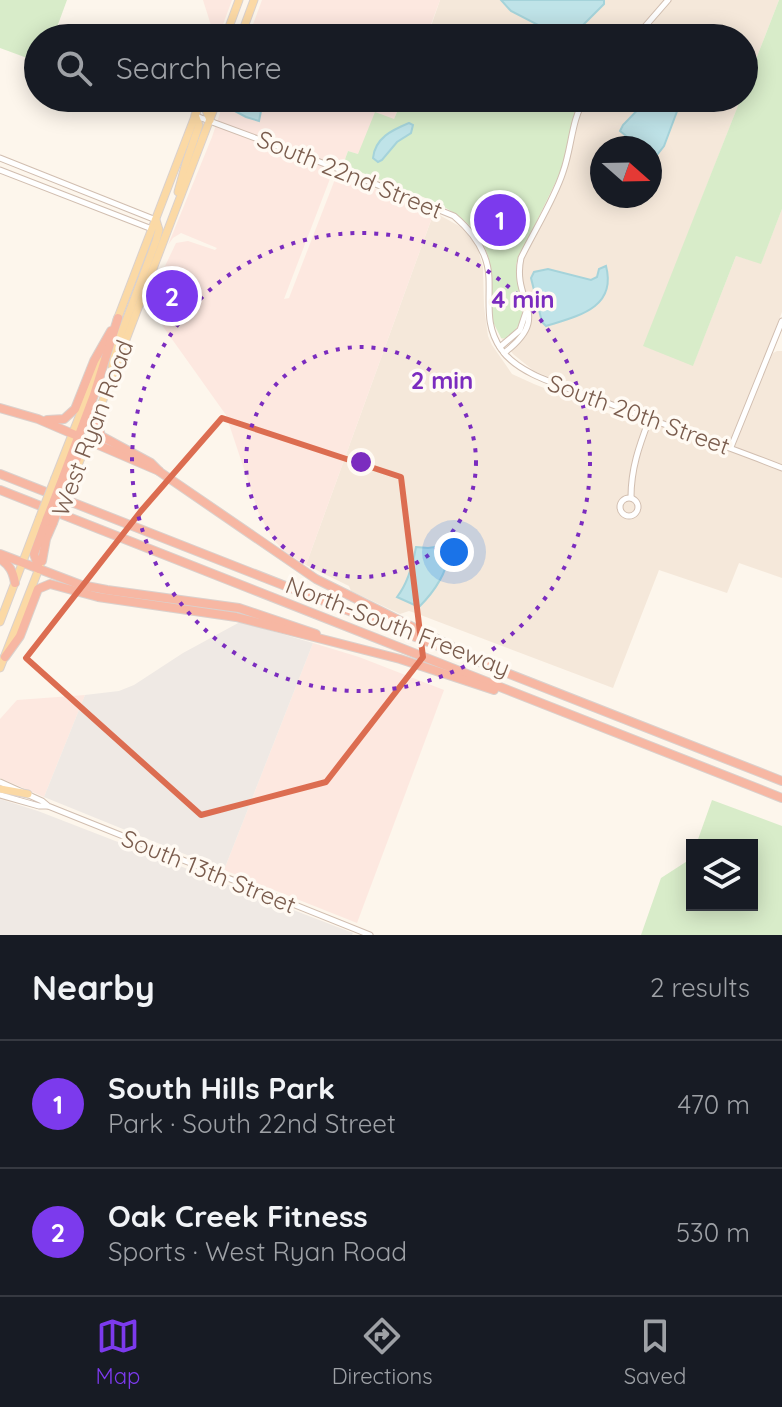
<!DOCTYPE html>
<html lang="en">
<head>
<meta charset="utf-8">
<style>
	body { margin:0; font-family:Quicksand,sans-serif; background:#242831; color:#f1f3f6 }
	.controls { position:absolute; right:24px; bottom:24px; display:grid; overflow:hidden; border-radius:0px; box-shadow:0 4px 20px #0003 }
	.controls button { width:72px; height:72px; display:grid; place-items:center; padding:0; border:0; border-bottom:2px solid #363941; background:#171b24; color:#f1f3f6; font:40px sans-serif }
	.compass { position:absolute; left:590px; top:136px; width:72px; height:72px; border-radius:50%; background:#171b24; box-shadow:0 4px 20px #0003; rotate:110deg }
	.you { position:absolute; left:454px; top:552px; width:28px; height:28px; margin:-20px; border:6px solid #fff; border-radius:50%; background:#1a73e8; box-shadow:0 0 0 12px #1a73e833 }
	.badge { display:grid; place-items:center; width:52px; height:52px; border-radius:50%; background:#7c3aed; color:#fff; font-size:26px; font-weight:700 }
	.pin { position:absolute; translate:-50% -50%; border:4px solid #fff; box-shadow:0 2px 8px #0006 }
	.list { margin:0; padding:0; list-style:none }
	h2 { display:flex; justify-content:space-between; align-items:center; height:104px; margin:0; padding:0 32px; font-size:34px }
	h2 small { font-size:26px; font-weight:400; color:#9ea1a6 }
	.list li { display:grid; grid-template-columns:52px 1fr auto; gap:24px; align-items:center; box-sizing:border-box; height:128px; padding:0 32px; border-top:2px solid #363941 }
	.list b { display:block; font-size:30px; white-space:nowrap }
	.list p { margin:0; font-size:26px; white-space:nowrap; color:#9ea1a6 }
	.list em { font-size:26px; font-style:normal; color:#9ea1a6 }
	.icon { flex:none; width:44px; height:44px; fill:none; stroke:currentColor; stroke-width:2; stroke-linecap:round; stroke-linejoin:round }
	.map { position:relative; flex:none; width:782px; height:935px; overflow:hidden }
	.search { position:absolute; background:#171b24; box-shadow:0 4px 20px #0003; left:24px; right:24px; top:24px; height:88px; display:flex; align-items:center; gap:20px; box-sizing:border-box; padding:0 28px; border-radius:44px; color:#9ea1a6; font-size:30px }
	.sheet { height:360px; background:#171b24 }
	nav { display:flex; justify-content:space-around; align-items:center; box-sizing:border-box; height:112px; border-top:2px solid #363941; background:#171b24; font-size:22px; color:#9ea1a6 }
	nav a { display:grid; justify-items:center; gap:4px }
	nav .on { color:#7c3aed }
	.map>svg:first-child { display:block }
	.residential { fill:#f5e8da; fill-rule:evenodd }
	.commercial { fill:#fde8e0 }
	.industrial { fill:#efe9e4 }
	.green { fill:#d8ecc9 }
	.water { fill:#bfe3e8; stroke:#a5d3da; stroke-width:2 }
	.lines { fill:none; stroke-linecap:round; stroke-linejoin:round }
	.minor-casing { stroke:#d1beb0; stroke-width:7 }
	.major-casing { stroke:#dad1cd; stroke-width:9 }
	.highway-casing { stroke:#dad1cd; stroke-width:10 }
	.minor { stroke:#fff; stroke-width:5 }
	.major { stroke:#fbd9a5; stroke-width:7 }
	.highway { stroke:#f7b7a3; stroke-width:8 }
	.major-bridge-casing { stroke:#dad1cd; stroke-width:9; stroke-linecap:butt }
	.highway-bridge-casing { stroke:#dad1cd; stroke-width:10; stroke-linecap:butt }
	.major-bridge { stroke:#fbd9a5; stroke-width:7 }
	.highway-bridge { stroke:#f7b7a3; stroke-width:8 }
	.marked { fill:none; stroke:#dc6d51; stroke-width:6; stroke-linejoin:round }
	.ring { fill:none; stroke:#7b2cbf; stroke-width:4; stroke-dasharray:4 8 }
	.labels { text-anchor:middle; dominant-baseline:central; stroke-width:7; stroke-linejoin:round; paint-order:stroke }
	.street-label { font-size:24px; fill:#7a5c4d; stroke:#fffaf3 }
	.centre { fill:#7b2cbf; stroke:#fffaf3; stroke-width:4 }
	.ring-label { font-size:24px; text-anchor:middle; font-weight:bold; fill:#7b2cbf; stroke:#fffaf3; stroke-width:7; stroke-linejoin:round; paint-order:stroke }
</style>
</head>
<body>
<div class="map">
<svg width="782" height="935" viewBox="0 0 782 935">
	<rect width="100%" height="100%" fill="#fdf6ec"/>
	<g class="residential">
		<path d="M440 0H779L744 90V38H427Z"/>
		<path d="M567 98H741L644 346 693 365 736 256 761 263 782 209V312L753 389 757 390 773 353 777 351H782V578L739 563 727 593 659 570 613 688 418 614 409 611 400 614 351 591 349 586 306 565 434 212 461 227 477 246 483 267 484 306 488 336 492 345 512 374 534 384 615 416 619 405 534 371 513 354 501 338 506 339 522 298 517 282 516 264 562 169 574 107ZM602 148H650V196H602Z"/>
	</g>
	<g class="commercial">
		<path d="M203 0H232L218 38H215Z"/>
		<path d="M262 0H440L426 38H248Z"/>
		<path d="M225 98H403L394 119 358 154 348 151 343 165 336 163 284 299 289 298 337 174 434 212 306 565 284 551 272 538 259 514 226 415 147 304 176 243 188 241 215 250 217 248 181 233 173 238 168 245 212 137Z"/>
		<path d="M313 643 359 657 444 690 357 923 224 870Z"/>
		<path d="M85 695 44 797 0 778V719L17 700Z"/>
	</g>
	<g class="industrial">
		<path d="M240 622 313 643 224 870 44 797 85 695 119 691 134 685 183 653Z"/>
		<path d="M0 799 38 811 353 933 352 935H0Z"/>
	</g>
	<g class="green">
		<path d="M0 0H67L53 38H38V62L0 48Z"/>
		<path d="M779 0H782V209L761 264 736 256 693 366 643 346 741 98H744V90Z"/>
		<path d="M403 98H567L575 110 562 169 516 264C515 293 536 316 506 339L501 338C498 331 493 324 491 315 489 299 493 282 490 265 483 220 439 203 401 188 381 180 362 173 343 165L348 151 358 154 375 112 394 119Z"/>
		<path d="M712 800 782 826V935H641L661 878 692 858V905H752V845H696Z"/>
	</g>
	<g class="water">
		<path d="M501 0H604V4L572 36 563 38 511 11Z"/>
		<path d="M235 98H249L254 108 261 111 259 121 246 117 233 110 232 106Z"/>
		<path d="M649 98H682L664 146 657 155 650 154V148H641L620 131 623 125Z"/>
		<path d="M409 123 413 125 411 133 397 142 382 160 378 162 373 158C375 138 392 130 409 123Z"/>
		<path d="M606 266C617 308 578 316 546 326L542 322 531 278 534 272 548 269 591 280 597 277 599 269Z"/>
		<path d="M416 547 428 548 435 547 449 554C446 575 434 592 419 607L397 597C408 583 413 564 416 547Z"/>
	</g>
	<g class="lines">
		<defs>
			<g id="minor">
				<path d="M635 38 668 0"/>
				<path d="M196 116 336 168 454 216C473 232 488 252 489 278 490 304 485 326 501 349 518 375 564 386 592 397 655 422 719 443 782 468"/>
				<path d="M0 158 156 220"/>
				<path d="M0 170 152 229"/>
				<path d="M500 347 520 330 526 312"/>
				<path d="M504 353C554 315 511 303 521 258 534 231 554 200 563 172 572 147 571 121 585 98"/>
				<path d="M731 447 782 321"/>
				<path d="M631 497C631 469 639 446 649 420"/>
				<circle cx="629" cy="507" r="9"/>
				<path d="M0 782 42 801 48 806 370 935"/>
				<path d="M0 795 39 806H47"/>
			</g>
			<g id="major">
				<path d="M225 38 239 0"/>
				<path d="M240 38 254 0"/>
				<path d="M209 98 206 110 210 120"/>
				<path d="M178 192 186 163 199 125 195 115"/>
				<path d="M117 320 202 98"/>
				<path d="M112 366 121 334 156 241 159 230 156 220"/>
				<path d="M79 463 218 98"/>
				<path d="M55 478 101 361"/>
				<path d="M0 622 39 519"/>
				<path d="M0 668 40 566"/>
				<path d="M0 789 28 794"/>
			</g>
			<g id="highway">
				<path d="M0 408 38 419 159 471"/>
				<path d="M98 416V426L101 436 151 463 160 472 316 579 451 646"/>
				<path d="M47 420 64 419 75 409 94 361 111 331"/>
				<path d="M0 474 782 781"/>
				<path d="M62 480 94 395 118 318"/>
				<path d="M68 482 79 453 77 442"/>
				<path d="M0 490 782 798"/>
				<path d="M0 554 81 585 107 590 239 608 316 634"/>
				<path d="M0 559C10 565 13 572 15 583"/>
				<path d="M42 561 46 539 53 523"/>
				<path d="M39 569 34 554 46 521"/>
				<path d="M5 657 20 636 38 589 50 584 98 597 236 617 400 659 494 690"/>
			</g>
		</defs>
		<use href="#minor" class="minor-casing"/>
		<use href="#major" class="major-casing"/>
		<use href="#highway" class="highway-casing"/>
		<use href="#minor" class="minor"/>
		<use href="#major" class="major"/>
		<use href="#highway" class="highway"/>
		<defs>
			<path id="major-bridge" d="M39 519 55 478"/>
			<g id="highway-bridge">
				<path d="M46 521 62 480"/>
				<path d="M53 523 68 482"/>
			</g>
		</defs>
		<use href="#major-bridge" class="major-bridge-casing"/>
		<use href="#highway-bridge" class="highway-bridge-casing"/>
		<use href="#major-bridge" class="major-bridge"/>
		<use href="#highway-bridge" class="highway-bridge"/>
	</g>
	<path class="marked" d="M222 418 401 477 423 657 326 782 201 815 26 658 141 511Z"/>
	<g class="ring">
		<circle cx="361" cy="462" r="115"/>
		<circle cx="361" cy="462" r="229"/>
	</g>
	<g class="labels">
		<g class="street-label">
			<text transform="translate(350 174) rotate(22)">South 22nd Street</text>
			<text transform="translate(639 414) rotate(20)">South 20th Street</text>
			<text transform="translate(92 428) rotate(-69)">West Ryan Road</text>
			<text transform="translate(398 626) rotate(21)">North-South Freeway</text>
			<text transform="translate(209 871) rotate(22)">South 13th Street</text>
		</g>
	</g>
	<circle cx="361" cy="462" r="12" class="centre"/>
	<g class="ring-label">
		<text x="523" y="308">4 min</text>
		<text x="442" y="389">2 min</text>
	</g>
</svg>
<div class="controls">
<button><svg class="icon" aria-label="layers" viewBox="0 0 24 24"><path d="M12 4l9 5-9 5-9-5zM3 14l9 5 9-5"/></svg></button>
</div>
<svg class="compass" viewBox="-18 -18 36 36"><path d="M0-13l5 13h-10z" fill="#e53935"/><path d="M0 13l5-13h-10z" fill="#9ea1a6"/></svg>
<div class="you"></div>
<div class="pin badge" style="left:500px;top:220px">1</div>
<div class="pin badge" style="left:172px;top:296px">2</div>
<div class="search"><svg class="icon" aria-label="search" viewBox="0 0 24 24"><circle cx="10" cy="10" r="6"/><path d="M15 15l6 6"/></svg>Search here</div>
</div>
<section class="sheet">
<h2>Nearby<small>2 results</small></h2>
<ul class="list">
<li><span class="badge">1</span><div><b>South Hills Park</b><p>Park · South 22nd Street</p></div><em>470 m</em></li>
<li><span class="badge">2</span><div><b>Oak Creek Fitness</b><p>Sports · West Ryan Road</p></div><em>530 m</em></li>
</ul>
</section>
<nav>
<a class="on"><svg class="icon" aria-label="map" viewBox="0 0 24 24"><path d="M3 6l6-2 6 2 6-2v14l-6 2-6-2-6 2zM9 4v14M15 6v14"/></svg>Map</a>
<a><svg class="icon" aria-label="directions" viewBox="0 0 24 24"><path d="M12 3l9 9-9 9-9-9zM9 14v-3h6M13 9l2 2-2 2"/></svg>Directions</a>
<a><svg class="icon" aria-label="saved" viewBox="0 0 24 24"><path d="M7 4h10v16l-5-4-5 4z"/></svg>Saved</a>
</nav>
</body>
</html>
